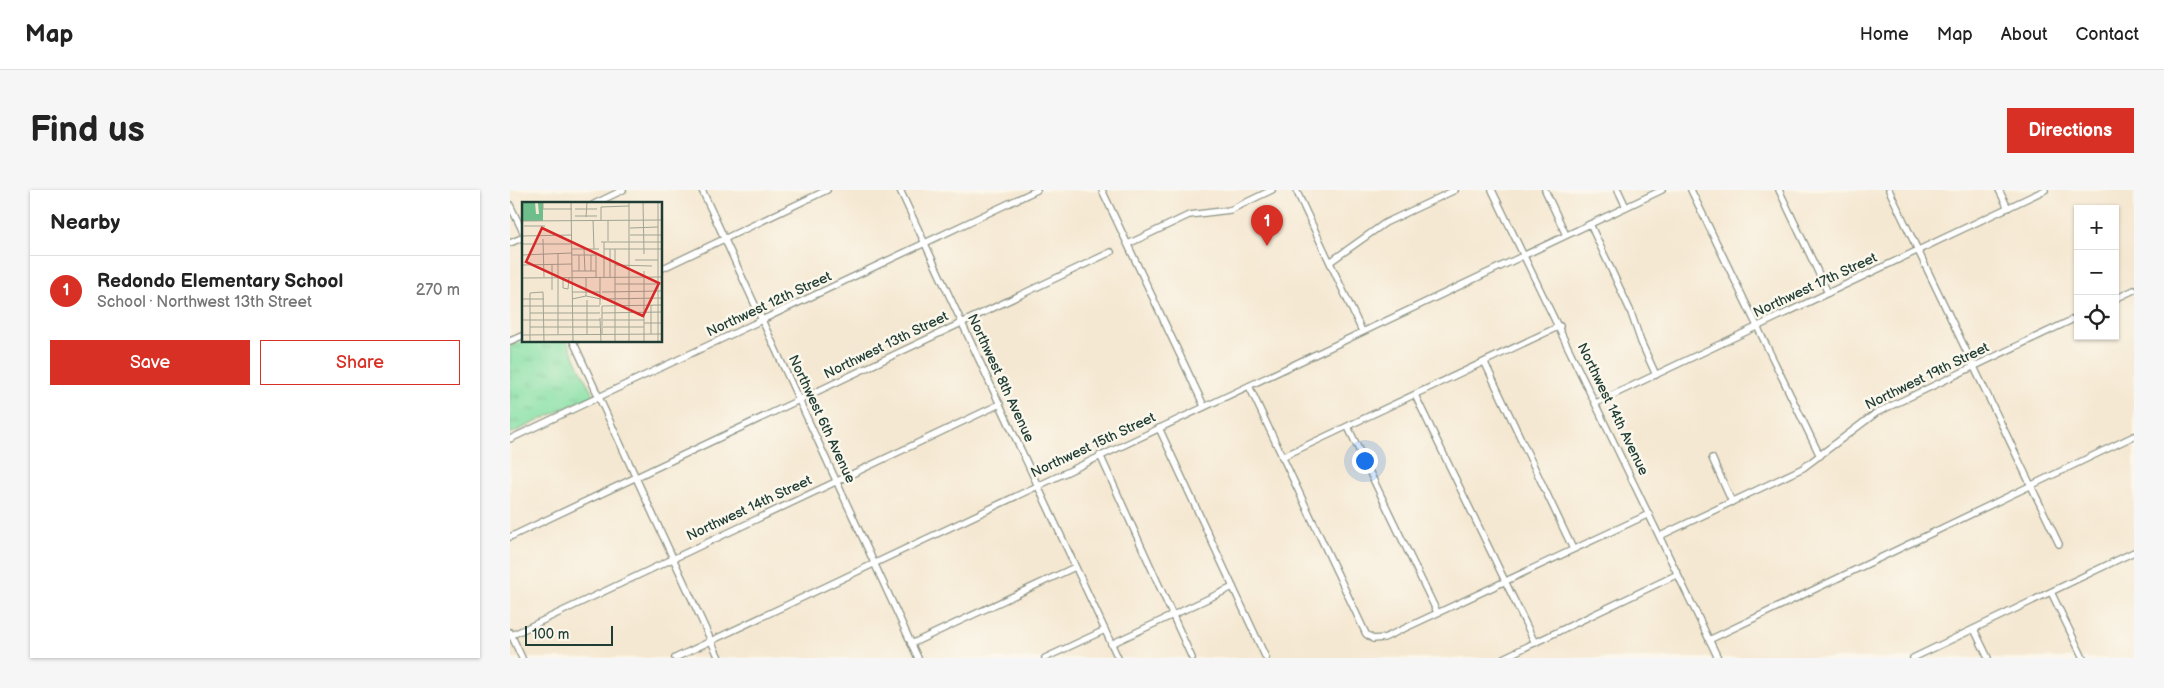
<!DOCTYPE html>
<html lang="en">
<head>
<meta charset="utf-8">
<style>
	body { margin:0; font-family:"Balsamiq Sans",sans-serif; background:#f6f6f6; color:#222 }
	.controls { position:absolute; right:15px; top:15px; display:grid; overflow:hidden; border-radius:0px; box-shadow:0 1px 4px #0004 }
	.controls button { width:45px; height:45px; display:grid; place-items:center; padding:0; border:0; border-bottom:1px solid #e0e0e0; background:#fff; color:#222; font:25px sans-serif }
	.scale { position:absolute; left:15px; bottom:12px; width:88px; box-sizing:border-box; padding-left:5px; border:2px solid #1f3d34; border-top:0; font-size:14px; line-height:18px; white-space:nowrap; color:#1f3d34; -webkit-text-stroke:4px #fbf7ec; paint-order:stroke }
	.you { position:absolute; left:854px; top:270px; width:18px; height:18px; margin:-12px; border:4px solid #fff; border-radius:50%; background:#1a73e8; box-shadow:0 0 0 8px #1a73e833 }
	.badge { display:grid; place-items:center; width:32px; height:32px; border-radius:50%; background:#d93025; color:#fff; font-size:16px; font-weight:700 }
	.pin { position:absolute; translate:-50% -41px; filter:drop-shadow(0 1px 2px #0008) }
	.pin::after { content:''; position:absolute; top:26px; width:18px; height:15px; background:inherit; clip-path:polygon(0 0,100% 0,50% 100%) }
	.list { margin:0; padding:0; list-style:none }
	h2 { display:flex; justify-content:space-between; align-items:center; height:65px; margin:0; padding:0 20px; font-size:21px }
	h2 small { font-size:16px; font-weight:400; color:#767676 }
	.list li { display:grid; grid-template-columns:32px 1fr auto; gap:15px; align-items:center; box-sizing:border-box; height:70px; padding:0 20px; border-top:1px solid #e0e0e0 }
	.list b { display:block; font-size:19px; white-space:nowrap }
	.list p { margin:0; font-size:16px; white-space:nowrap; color:#767676 }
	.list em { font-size:16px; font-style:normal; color:#767676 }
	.actions { display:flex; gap:10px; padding:15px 20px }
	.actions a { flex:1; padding:11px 0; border:1px solid #d93025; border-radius:0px; text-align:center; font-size:18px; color:#d93025 }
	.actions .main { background:#d93025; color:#fff }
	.icon { flex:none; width:28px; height:28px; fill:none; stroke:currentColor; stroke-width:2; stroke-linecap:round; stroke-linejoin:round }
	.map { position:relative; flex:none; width:1624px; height:468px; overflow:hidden; border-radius:0px }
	header { display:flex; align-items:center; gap:30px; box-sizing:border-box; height:70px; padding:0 25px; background:#fff; border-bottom:1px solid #e0e0e0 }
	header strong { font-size:24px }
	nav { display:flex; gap:28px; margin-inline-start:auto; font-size:18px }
	.intro { display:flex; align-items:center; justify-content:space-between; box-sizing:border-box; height:120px; padding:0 30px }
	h1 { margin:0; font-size:35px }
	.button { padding:12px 22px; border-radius:0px; background:#d93025; color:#fff; font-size:18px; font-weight:700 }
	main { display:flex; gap:30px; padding:0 30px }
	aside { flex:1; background:#fff; border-radius:0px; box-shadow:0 1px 4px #0004 }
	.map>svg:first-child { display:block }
	.park { fill:url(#park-tufts); stroke:#538e6c }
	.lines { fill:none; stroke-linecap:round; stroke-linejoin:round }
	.minor-casing { stroke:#8a9283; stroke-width:8 }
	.minor { stroke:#fff; stroke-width:5.5 }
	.labels { text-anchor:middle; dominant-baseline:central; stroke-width:5; stroke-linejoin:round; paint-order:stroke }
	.street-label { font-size:14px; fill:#1f3d34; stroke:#fbf7ec }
	.inset-road { fill:none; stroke:#9fa493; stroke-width:1 }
	.view { fill:#d62828; fill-opacity:0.15; stroke:#d62828; stroke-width:2.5 }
	.inset-edge { fill:none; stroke:#1f3d34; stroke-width:2.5 }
</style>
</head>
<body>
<header>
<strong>Map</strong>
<nav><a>Home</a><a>Map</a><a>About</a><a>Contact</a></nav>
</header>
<div class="intro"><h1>Find us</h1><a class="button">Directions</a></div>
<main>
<aside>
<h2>Nearby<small></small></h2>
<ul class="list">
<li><span class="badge">1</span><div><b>Redondo Elementary School</b><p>School · Northwest 13th Street</p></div><em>270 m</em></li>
</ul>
<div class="actions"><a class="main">Save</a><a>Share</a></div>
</aside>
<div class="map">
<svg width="1624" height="468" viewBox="0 0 1624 468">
	<defs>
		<pattern id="park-tufts" width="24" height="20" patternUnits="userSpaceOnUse" patternTransform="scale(1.25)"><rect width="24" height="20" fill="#87e0a5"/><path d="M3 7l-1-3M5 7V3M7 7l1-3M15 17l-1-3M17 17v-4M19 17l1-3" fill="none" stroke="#74c18f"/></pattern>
	</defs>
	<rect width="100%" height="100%" fill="#fbf7ec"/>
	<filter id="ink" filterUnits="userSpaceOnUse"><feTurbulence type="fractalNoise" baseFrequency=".02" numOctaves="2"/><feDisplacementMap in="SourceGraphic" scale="10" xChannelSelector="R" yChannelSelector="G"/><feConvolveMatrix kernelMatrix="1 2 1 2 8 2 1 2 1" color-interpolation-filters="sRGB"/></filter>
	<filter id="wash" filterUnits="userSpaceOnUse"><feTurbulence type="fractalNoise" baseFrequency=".0096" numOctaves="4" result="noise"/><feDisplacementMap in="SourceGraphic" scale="20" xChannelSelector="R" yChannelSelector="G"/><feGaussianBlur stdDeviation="1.12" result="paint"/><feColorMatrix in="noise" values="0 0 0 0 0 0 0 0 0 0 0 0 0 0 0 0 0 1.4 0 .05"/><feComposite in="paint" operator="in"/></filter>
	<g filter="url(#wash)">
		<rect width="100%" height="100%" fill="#f5e8d2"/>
		<path class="park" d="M14 150 57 151 83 205 0 244V156Z"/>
	</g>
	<g filter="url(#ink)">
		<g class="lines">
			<defs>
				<g id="minor">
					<path d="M192 0 408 468"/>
					<path d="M390 0 608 468"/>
					<path d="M592 0 694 216"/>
					<path d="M786 0 852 141"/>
					<path d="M982 0 1208 468"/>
					<path d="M1035 0 1056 45"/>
					<path d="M1108 0 1116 17"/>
					<path d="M1181 0 1310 266"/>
					<path d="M1269 0 1318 103"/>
					<path d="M1379 0 1549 354"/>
					<path d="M1489 0 1498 18"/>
					<path d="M84 14 113 0"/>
					<path d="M0 15 14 44"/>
					<path d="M1080 34 1120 120 1131 152 1146 185"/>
					<path d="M0 53 14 47"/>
					<path d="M618 54 679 25 720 20 762 0"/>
					<path d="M820 72 875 33 945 0"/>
					<path d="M151 79 317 0"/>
					<path d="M1605 109 1624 100"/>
					<path d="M0 151 14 145"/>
					<path d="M63 151 209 468"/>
					<path d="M975 173 1063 359"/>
					<path d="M739 196 856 444 863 449 874 448 1139 324"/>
					<path d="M905 205 1025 453"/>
					<path d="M1086 213 1535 0"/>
					<path d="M838 237 927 422"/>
					<path d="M649 238 756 468"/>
					<path d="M0 249 527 0"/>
					<path d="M590 265 682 468"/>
					<path d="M772 267 1050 136"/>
					<path d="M1202 268 1222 312"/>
					<path d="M1150 346 1293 278 1366 223 1568 127"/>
					<path d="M0 347 601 62"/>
					<path d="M1541 402 1573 468"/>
					<path d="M1464 439 1478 468"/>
					<path d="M0 442 12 468"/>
					<path d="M0 446 490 214"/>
					<path d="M1199 450 1624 246"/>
					<path d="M401 454 565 377"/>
					<path d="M601 454 723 397"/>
					<path d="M165 468 1152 0"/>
					<path d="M535 468 595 440"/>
					<path d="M993 468 1168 384"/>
					<path d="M1403 468 1624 362"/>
				</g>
			</defs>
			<use href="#minor" class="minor-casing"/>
			<use href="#minor" class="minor"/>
		</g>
	</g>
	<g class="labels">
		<g class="street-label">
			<text transform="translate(1305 95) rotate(-25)">Northwest 17th Street</text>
			<text transform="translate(259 114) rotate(-25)">Northwest 12th Street</text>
			<text transform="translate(376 155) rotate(-26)">Northwest 13th Street</text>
			<text transform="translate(1417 186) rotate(-26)">Northwest 19th Street</text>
			<text transform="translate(491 188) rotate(65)">Northwest 8th Avenue</text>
			<text transform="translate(1103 219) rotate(64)">Northwest 14th Avenue</text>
			<text transform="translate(312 229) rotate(65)">Northwest 6th Avenue</text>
			<text transform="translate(583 255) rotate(-25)">Northwest 15th Street</text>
			<text transform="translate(239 318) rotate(-25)">Northwest 14th Street</text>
		</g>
	</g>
	<g transform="translate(12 12)">
		<rect width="140" height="140" fill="#f5e8d2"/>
		<path d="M0 0H13L14 12H17L16 1 21 0V19H0Z" fill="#6dbe8a"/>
		<path class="inset-road" d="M21 0V7H50M49 0 51 140M107 0V140M121 0 122 52M136 0V140M53 7H75M53 14H75M64 15 65 0M71 18 72 47M79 18V5L107 4M0 19 140 18M2 24H23M108 26 136 25M108 33H140M0 34 50 33M21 37 22 75M86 39V18M79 40H140M82 40V75M0 42H50M50 47H77M62 47 63 69M82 47H140M93 47V140M36 51V132M0 53 50 51M50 53H74V75M57 53V69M69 53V69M113 58H136M0 63 50 62M30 63V88M93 63 130 64M50 69H74M122 69V140M88 75V47M0 76 140 75M41 76V86L46 87 47 76M64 76V94M93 82H140M50 90H78M80 90 140 89M0 97H22M50 97 64 94 79 97M80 97 140 96M65 98V132M78 103V75M129 103V132M0 104H78M8 111H78M80 111 140 110M78 116 79 140M0 118H78M81 118H122M122 121H140M8 125H78M81 125H122M80 132V104L140 103M0 133 140 132M8 140V91L21 90 22 140"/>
		<path class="view" d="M20 26 137 81 121 114 4 60Z"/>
		<rect width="140" height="140" class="inset-edge"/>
	</g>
</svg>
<div class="controls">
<button>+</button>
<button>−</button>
<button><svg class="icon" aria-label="locate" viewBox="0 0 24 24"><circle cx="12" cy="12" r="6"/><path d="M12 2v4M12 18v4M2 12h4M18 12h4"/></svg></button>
</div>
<div class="scale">100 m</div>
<div class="you"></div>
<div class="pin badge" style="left:757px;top:56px">1</div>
</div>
</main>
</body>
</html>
